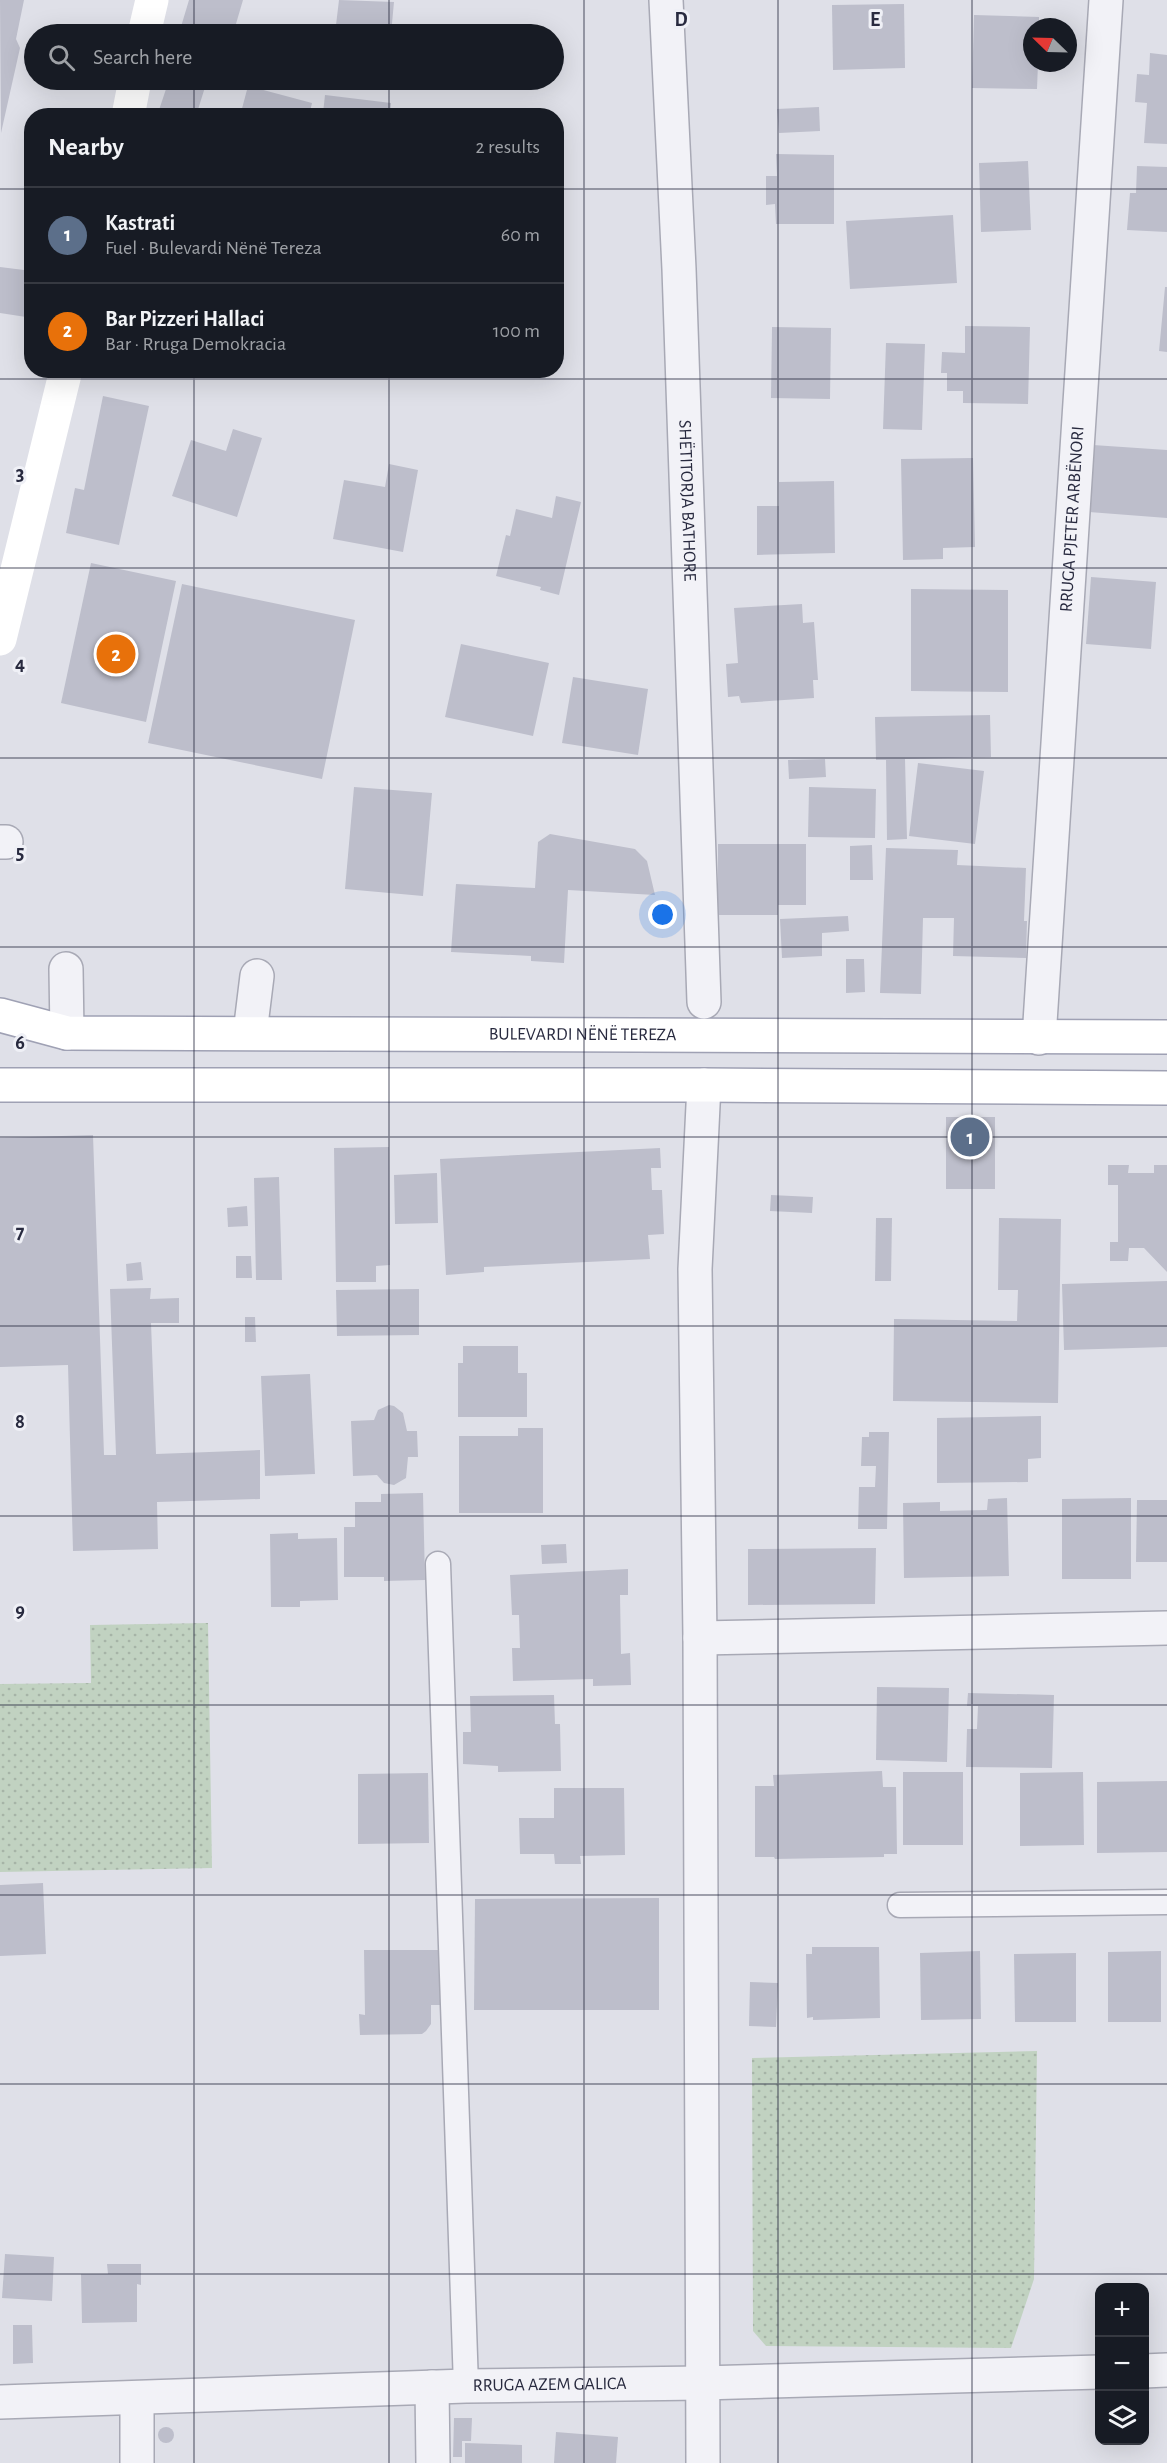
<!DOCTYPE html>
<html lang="en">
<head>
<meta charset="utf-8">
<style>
	body { margin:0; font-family:"Alegreya Sans",sans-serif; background:#242831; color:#f1f3f6 }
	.controls { position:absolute; right:18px; bottom:18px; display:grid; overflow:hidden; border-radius:12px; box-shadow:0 6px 24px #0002 }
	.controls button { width:54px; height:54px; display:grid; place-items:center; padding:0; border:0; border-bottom:2px solid #363941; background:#171b24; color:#f1f3f6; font:30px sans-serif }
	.compass { position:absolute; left:1023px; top:18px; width:54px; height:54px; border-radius:50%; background:#171b24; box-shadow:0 6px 24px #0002; rotate:293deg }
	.you { position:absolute; left:663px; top:915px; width:21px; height:21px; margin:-15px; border:4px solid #fff; border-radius:50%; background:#1a73e8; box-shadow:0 0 0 9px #1a73e833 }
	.badge { display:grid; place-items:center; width:39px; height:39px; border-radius:50%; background:#b45309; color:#fff; font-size:20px; font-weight:700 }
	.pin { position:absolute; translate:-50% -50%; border:3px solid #fff; box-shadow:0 2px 6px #0006 }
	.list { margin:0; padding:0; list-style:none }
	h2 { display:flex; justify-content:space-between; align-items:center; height:78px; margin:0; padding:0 24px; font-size:26px }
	h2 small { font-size:20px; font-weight:400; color:#9ea1a6 }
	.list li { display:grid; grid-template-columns:39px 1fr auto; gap:18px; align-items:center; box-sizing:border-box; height:96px; padding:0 24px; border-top:2px solid #363941 }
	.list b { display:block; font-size:22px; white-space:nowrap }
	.list p { margin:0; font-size:20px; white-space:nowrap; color:#9ea1a6 }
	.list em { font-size:20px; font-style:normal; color:#9ea1a6 }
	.icon { flex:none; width:33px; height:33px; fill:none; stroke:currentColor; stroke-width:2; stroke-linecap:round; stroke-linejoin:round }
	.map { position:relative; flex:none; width:1167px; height:2463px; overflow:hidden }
	.search { position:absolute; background:#171b24; box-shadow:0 6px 24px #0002; left:24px; top:24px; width:540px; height:66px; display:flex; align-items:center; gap:15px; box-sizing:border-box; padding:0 21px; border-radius:33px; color:#9ea1a6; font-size:22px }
	.panel { position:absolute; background:#171b24; box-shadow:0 6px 24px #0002; left:24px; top:108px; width:540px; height:270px; border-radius:24px }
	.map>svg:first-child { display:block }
	.grass { fill:url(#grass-dots) }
	.building { fill:#bdbecb }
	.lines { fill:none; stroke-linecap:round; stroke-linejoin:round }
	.service-casing { stroke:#a8a9b5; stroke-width:27 }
	.pedestrian-casing { stroke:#a8a9b5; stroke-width:36 }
	.minor-casing { stroke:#a8a9b5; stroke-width:36 }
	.tertiary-casing { stroke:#a8a9b5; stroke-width:36 }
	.primary-casing { stroke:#9fa1b4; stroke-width:36 }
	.service { stroke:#f2f2f7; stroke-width:24 }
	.pedestrian { stroke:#f2f2f7; stroke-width:33 }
	.minor { stroke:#f2f2f7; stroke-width:33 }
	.tertiary { stroke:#f2f2f7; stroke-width:33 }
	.secondary { stroke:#fff; stroke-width:33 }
	.primary { stroke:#fff; stroke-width:33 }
	.grid { fill:none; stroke:#282a3f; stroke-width:1.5; stroke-opacity:0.55 }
	.labels { text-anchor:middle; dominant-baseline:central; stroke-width:6; stroke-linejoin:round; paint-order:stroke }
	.street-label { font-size:18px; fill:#282a3f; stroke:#eff0f6 }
	.grid-label { font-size:20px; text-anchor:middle; font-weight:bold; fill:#282a3f; stroke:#eff0f6; stroke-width:6; stroke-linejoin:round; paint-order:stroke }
</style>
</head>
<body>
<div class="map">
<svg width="1167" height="2463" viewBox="0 0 1167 2463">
	<defs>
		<pattern id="grass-dots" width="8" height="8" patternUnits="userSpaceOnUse" patternTransform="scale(1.5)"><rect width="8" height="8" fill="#c1d2c1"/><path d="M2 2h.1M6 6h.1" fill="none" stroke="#a6b4a7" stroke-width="1.8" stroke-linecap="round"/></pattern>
	</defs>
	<rect width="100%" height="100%" fill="#dfe0e8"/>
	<g class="grass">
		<path d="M208 1623 212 1868 0 1872V1684L91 1683 90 1625Z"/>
		<path d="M1037 2051 1034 2279 1011 2348 766 2346 753 2331 752 2058Z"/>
	</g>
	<g class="building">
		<path d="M0 0H24L16 39 20 48 1 133Z"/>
		<path d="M189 0H243L233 34H195L180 30Z"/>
		<path d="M339 0 394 2 391 34H330L331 25H336Z"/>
		<path d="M904 4 905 68 833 70 832 5Z"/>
		<path d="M974 15 1039 17V27H1032V63H1038L1037 89 972 88Z"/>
		<path d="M1150 53 1167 55V144L1144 143 1147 103 1135 102 1137 74 1149 75Z"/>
		<path d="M169 80H191L206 84 196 116H175L159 110Z"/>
		<path d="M248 86 312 103 309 116H240Z"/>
		<path d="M325 95 391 103 390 116H340L323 113Z"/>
		<path d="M819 107 820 131 779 133 777 109Z"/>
		<path d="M776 154 834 155V224H776L775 204 766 205V176H777Z"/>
		<path d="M1028 161 1031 230 981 232 979 163Z"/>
		<path d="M1137 166 1167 167V232L1127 230 1130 193H1136Z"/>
		<path d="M953 215 957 283 850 289 846 221Z"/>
		<path d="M0 267 32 271 26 317 0 313Z"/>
		<path d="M1165 287H1167V352L1159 351Z"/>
		<path d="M965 326 1030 327 1028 404 963 403V391H947V373H941L942 352 965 353Z"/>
		<path d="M772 327 831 328 830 399 771 398Z"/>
		<path d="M886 343 925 344 922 430 883 429Z"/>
		<path d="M103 396 149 406 119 545 66 533 75 488 84 490Z"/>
		<path d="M233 429 262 438 237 517 172 496 191 440 226 451Z"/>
		<path d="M1093 445 1167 450V518L1089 512Z"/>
		<path d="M973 458 975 547 943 548V559L903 560 901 459Z"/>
		<path d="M389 464 418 470 403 552 333 539 344 480 385 487Z"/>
		<path d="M834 481 835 553 757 555V506H779V482Z"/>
		<path d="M556 496 581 502 559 595 540 590 541 587 496 576 506 535 510 536 516 509 552 518Z"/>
		<path d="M91 563 176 581 146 722 61 703Z"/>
		<path d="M1091 577 1156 582 1151 649 1086 644Z"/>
		<path d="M182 584 355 620 322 779 148 743Z"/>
		<path d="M911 589 1008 590V692L911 691Z"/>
		<path d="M802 604 803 623 814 622 818 680H813L814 698 741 703 739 696 728 697 726 664 738 663 734 608Z"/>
		<path d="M461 644 549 663 533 736 445 717Z"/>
		<path d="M573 677 648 689 638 755 562 743Z"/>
		<path d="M990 715 991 757 905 759 907 839 887 840 886 760H876L875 717Z"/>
		<path d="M825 759 826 777 789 779 788 760Z"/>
		<path d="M918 763 984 771 975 844 909 836Z"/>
		<path d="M354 787 432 793 423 896 345 889Z"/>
		<path d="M809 787 876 789 875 838 808 837Z"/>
		<path d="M550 834 635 849 647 861 655 895 568 890 564 963 531 961V956L451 952 456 884 535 888 538 842Z"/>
		<path d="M718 844H806V905H778V915H718Z"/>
		<path d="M872 845 873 880H850V846Z"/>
		<path d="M886 848 958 850 957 865 1026 868 1024 921H1027L1026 958 953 956 954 918H923L921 994 880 993Z"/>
		<path d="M848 916 849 931 822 933V956L782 958 780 919Z"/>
		<path d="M846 959H864L865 992 846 993Z"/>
		<rect x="946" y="1117" width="49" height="72"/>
		<path d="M93 1135 104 1455H116L110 1289 151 1288 150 1299 179 1298V1323H151L156 1454 260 1450V1499L157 1502 158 1549 73 1551 68 1365 0 1367V1138Z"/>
		<path d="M389 1147 390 1265 376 1266V1282H336L334 1148Z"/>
		<path d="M660 1148 661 1168H651L652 1190H662L664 1234 648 1235 650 1259 484 1267V1272L446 1275 440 1159Z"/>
		<path d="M1108 1165H1129L1128 1173H1154V1165H1167V1272L1144 1248H1129L1128 1261H1110V1242H1118V1185H1108Z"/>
		<path d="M437 1173 438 1223 395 1224 394 1175Z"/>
		<path d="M279 1177 282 1280H256L254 1178Z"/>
		<path d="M771 1195 813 1197 812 1213 770 1211Z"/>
		<path d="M247 1206 248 1226 228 1227 227 1208Z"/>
		<path d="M876 1218H892L891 1281H875Z"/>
		<path d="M999 1218 1061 1219 1058 1403 893 1401 894 1319 1017 1321 1018 1290H998Z"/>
		<path d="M236 1256H251L252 1278H236Z"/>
		<path d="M141 1262 143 1280 127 1281 126 1264Z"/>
		<path d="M1167 1281V1347L1064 1350 1062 1284Z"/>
		<path d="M419 1289V1335L337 1336 336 1290Z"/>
		<path d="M245 1317H255L256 1342H245Z"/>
		<path d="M463 1346H518V1373H527V1417H458V1363H463Z"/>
		<path d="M310 1374 315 1474 265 1476 261 1376Z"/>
		<path d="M389 1405 394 1406 403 1413 407 1431H417L418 1457H408L406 1478 394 1485 384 1483 377 1475 353 1476 351 1421 374 1420 378 1410Z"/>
		<path d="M1041 1416V1458L1028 1459V1482L937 1483V1418Z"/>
		<path d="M518 1428H543V1513H459V1436H518Z"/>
		<path d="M869 1432H889L887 1529H858L859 1487H875L876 1466H861L862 1437H869Z"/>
		<path d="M423 1493 425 1580 384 1581V1577H344V1527H355V1502H381V1494Z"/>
		<path d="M1007 1498 1009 1576 904 1578 903 1503 940 1502V1511L987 1510 988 1499Z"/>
		<path d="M1131 1498V1579H1062V1499Z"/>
		<path d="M1137 1500H1167V1562H1136Z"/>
		<path d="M298 1533V1539L337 1538 338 1600 300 1601V1607H271L270 1534Z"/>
		<path d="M566 1544 567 1563 542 1564 541 1545Z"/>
		<path d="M876 1548 875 1604 748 1605V1549Z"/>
		<path d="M628 1569V1595H620L621 1654 630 1653 631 1685 593 1686V1679L513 1681 512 1648H520L519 1615H512L510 1575Z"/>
		<path d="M877 1687 949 1688 947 1762 876 1760Z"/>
		<path d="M968 1693 1054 1695 1052 1768 966 1767 967 1729H977L978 1706H967Z"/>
		<path d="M554 1695 555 1724H560L561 1771 498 1772V1766L463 1764V1732H471L470 1696Z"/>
		<path d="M882 1771 883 1787H896L897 1854H884V1857L775 1859 774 1857H755V1786H774L773 1775Z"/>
		<rect x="903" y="1772" width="60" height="73"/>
		<path d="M1083 1772 1084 1845 1020 1846V1773Z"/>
		<path d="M428 1773 429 1843 358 1844V1774Z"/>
		<path d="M1167 1781V1852L1097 1853V1782Z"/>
		<path d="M554 1788H624L625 1855 580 1856 581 1864H555L554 1854H520L519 1818H554Z"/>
		<path d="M43 1883 46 1954 0 1956V1885Z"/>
		<path d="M659 1898V2010H474L475 1899Z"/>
		<path d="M812 1947H879L880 2018 813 2020V2017L807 2018 806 1954H812Z"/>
		<path d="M364 1950H441L442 2005H431V2024L426 2031 422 2034 360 2035 359 2014 365 2015Z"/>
		<path d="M980 1951 981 2019 921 2020 920 1953Z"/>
		<path d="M1161 1951V2022H1108V1952Z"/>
		<path d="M1076 1953V2022H1015L1014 1954Z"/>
		<path d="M750 1982 778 1983 776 2027 749 2026Z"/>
		<path d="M5 2254 54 2257 52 2301 2 2298Z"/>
		<path d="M107 2264H141V2285L137 2284V2322L82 2323 81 2274H108Z"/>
		<path d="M13 2325H32L33 2363 13 2364Z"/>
		<path d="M454 2418H472L471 2441H462V2457H453Z"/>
		<circle cx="166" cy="2435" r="8"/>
		<path d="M556 2432 618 2437 616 2463H554Z"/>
		<path d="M465 2443 522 2445V2463H465Z"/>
	</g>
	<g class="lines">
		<defs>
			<g id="service">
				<path d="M438 1564 466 2386"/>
				<path d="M900 1905 1167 1902"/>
			</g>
			<g id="pedestrian">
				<path id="s1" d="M666 0 679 269 704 1002"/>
			</g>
			<g id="minor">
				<path d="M0 842H6"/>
				<path d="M66 969 67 1033"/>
				<path d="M250 1033 257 976"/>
				<path id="s2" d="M1039 1038 1106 0"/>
				<path d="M700 1638 1167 1628"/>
				<path d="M1144 2371 1167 2370"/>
				<path d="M702 2383 1100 2372"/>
				<path d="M432 2387 433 2463"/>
				<path d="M137 2398V2463"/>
			</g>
			<g id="tertiary">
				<path id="s3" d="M0 2402 466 2386 702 2383"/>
				<path d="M703 2463 700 1638 695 1269 704 1085"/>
			</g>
			<g id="primary">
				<path id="s4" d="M0 1015 67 1033 1167 1037"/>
				<path d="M0 1085H704L1167 1088"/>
			</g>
		</defs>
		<use href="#service" class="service-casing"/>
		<use href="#pedestrian" class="pedestrian-casing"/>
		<use href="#minor" class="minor-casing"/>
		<use href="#tertiary" class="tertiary-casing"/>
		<use href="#primary" class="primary-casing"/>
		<use href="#service" class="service"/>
		<use href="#pedestrian" class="pedestrian"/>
		<use href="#minor" class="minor"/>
		<use href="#tertiary" class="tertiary"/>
		<g class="secondary">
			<path d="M144 34 152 0"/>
			<path d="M128 116 135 80"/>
			<path d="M0 639 66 370"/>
		</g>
		<use href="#primary" class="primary"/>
	</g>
	<path class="grid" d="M194 0V34M389 0V34M584 0V2463M778 0V2463M972 0V2463M194 80V116M389 80V116M0 189H32M556 189H1167M194 370V2463M389 370V2463M0 379H1167M0 568H1167M0 758H1167M0 947H1167M0 1137H1167M0 1326H1167M0 1516H1167M0 1705H1167M0 1895H1167M0 2084H1167M0 2274H1167"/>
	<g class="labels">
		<g class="street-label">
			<text stroke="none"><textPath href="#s1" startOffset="501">SHËTITORJA BATHORE</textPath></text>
			<text stroke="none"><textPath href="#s2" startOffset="520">RRUGA PJETER ARBËNORI</textPath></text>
			<text stroke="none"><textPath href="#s4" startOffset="585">BULEVARDI NËNË TEREZA</textPath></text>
			<text stroke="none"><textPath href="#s3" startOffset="550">RRUGA AZEM GALICA</textPath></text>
		</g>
	</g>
	<g class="grid-label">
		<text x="681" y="26">D</text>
		<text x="875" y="26">E</text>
		<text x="20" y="480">3</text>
		<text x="20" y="670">4</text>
		<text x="20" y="859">5</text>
		<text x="20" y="1049">6</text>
		<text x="20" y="1238">7</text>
		<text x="20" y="1428">8</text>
		<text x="20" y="1617">9</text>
	</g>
</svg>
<div class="controls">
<button>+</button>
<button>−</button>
<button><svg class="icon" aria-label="layers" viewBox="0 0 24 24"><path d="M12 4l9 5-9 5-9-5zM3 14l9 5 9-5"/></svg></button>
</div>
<svg class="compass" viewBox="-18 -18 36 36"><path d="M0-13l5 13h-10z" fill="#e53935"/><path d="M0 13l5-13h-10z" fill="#9ea1a6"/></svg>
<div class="you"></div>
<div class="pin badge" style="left:970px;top:1137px;background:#5c6f8a">1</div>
<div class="pin badge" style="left:116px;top:654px;background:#e8710a">2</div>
<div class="search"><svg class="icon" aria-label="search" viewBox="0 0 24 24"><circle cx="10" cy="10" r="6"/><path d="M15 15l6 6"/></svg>Search here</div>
<section class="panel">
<h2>Nearby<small>2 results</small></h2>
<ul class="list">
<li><span class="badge" style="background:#5c6f8a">1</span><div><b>Kastrati</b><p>Fuel · Bulevardi Nënë Tereza</p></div><em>60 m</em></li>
<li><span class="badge" style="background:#e8710a">2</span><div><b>Bar Pizzeri Hallaci</b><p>Bar · Rruga Demokracia</p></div><em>100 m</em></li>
</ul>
</section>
</div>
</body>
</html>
